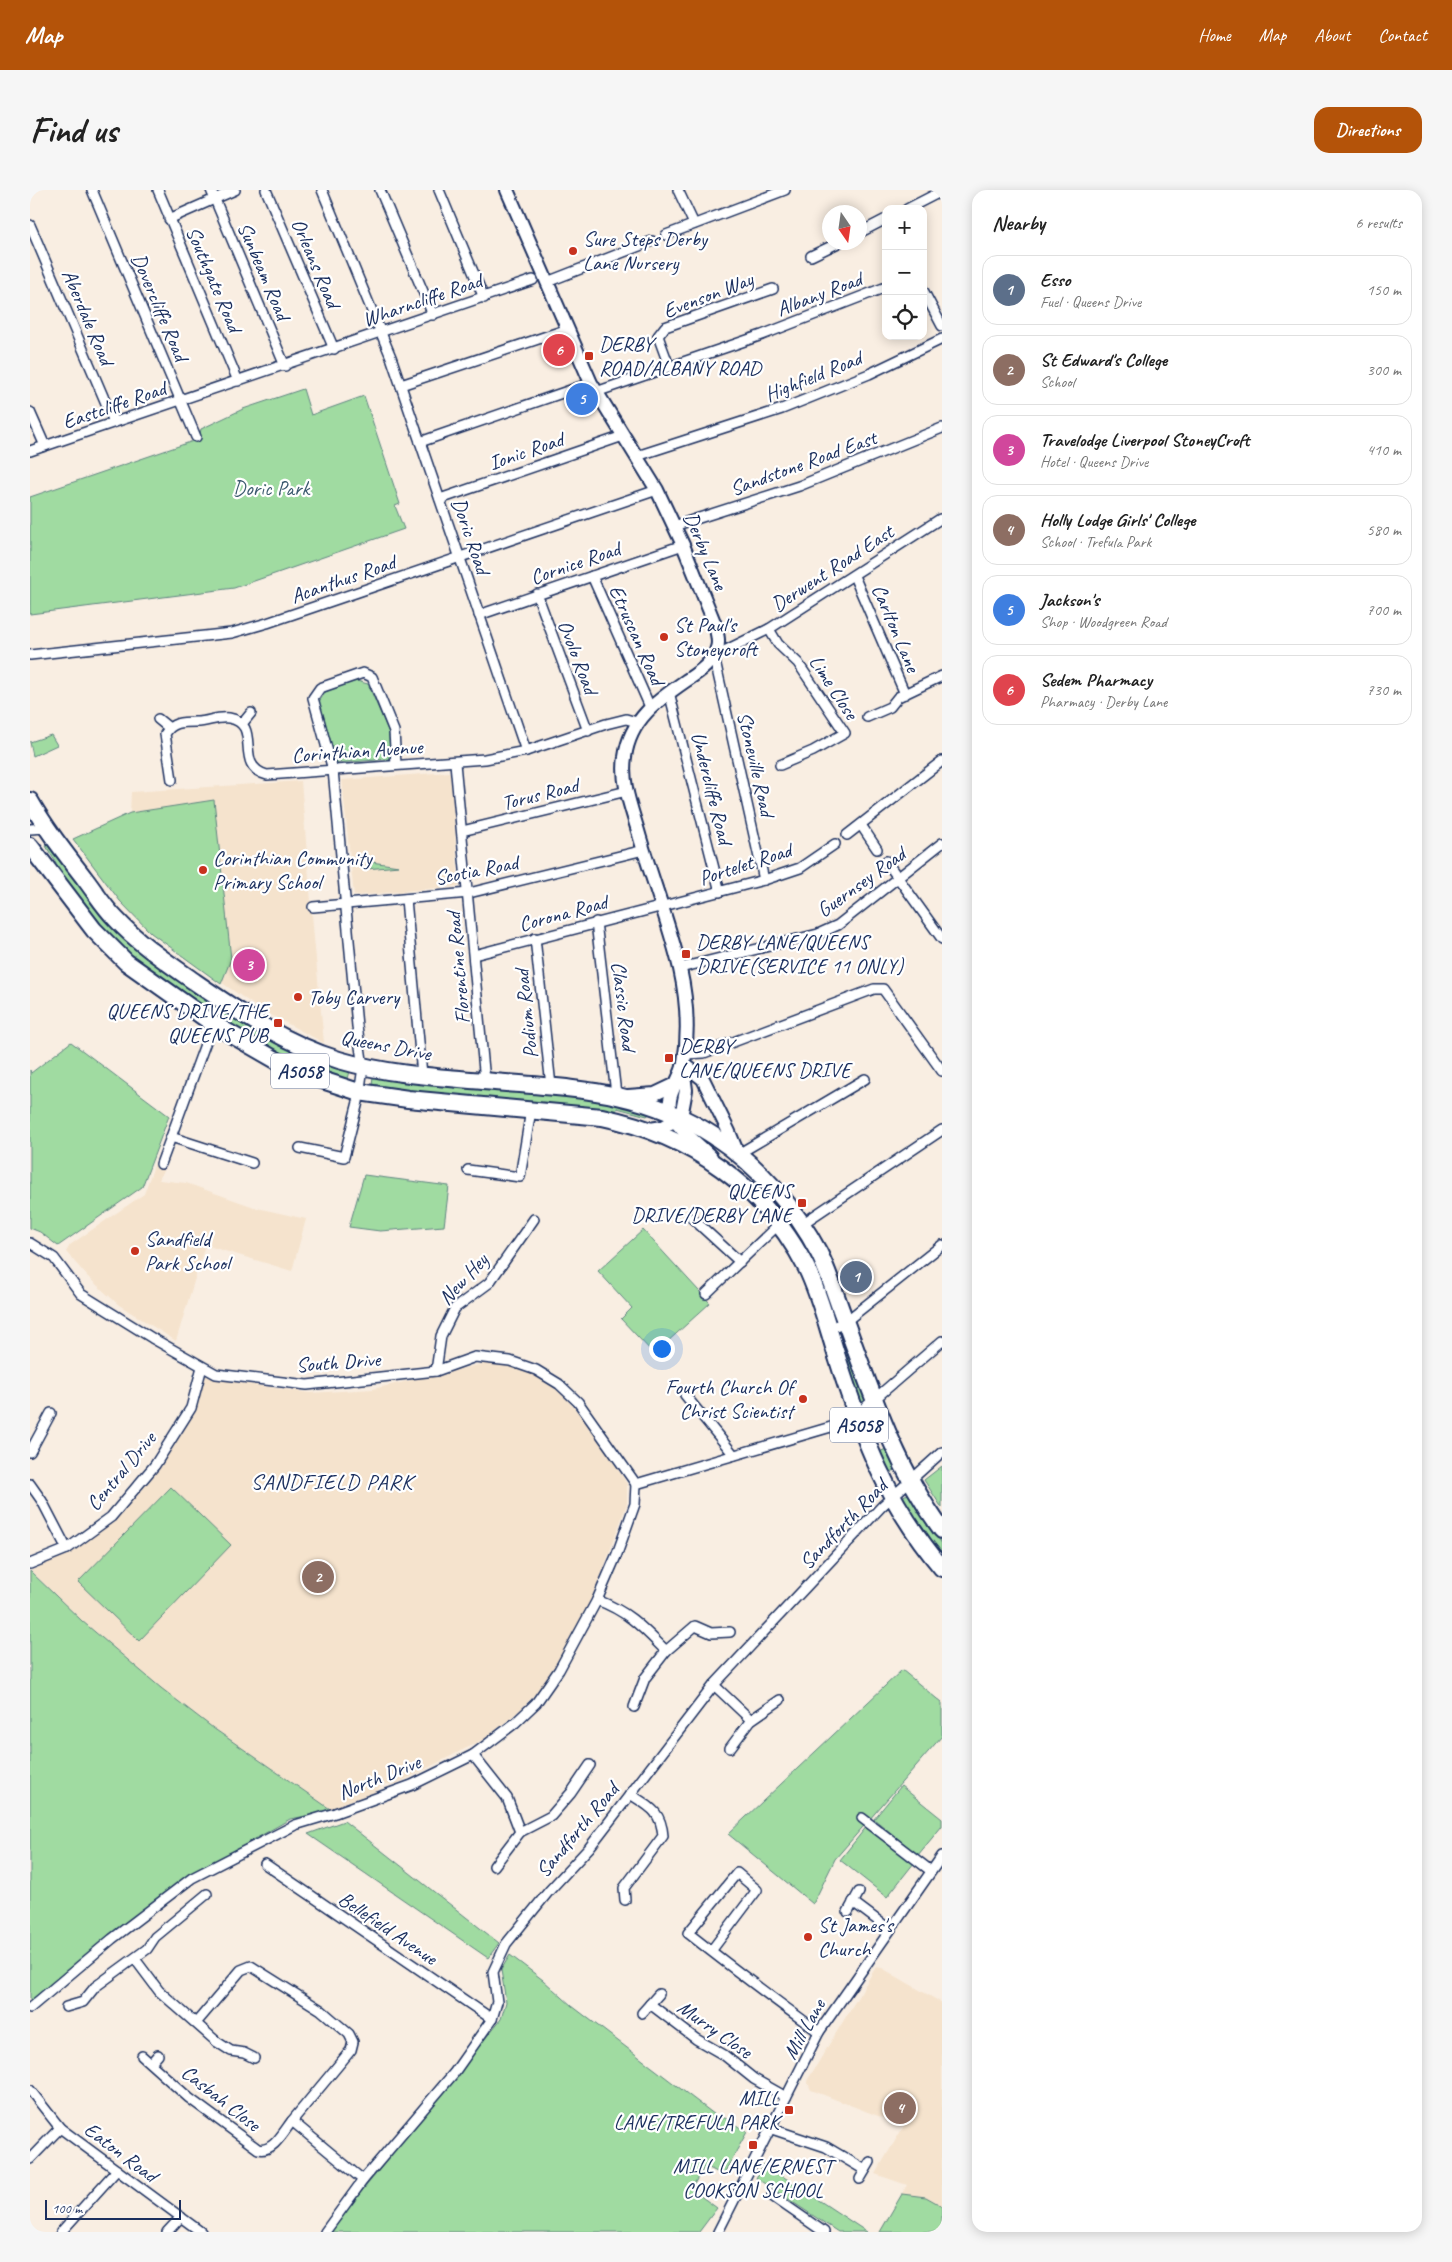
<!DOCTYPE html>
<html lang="en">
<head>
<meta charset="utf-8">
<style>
	body { margin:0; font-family:Caveat,sans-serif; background:#f6f6f6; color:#222 }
	.controls { position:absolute; right:15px; top:15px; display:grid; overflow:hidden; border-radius:10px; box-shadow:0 2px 12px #0003 }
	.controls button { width:45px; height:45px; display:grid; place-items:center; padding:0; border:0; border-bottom:1px solid #e0e0e0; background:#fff; color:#222; font:25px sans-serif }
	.compass { position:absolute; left:792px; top:15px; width:45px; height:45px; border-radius:50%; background:#fff; box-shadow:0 2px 12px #0003; rotate:167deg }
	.scale { position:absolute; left:15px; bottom:12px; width:136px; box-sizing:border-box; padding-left:5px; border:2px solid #1b2f5e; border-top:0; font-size:14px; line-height:18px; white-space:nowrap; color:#1b2f5e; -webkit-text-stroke:4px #fff; paint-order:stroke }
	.you { position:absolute; left:631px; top:1158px; width:18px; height:18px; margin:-12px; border:4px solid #fff; border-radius:50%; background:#1a73e8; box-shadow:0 0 0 8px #1a73e833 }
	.badge { display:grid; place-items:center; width:32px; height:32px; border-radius:50%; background:#b45309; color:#fff; font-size:16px; font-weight:700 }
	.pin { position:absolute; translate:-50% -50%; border:2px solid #fff; box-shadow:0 1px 5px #0006 }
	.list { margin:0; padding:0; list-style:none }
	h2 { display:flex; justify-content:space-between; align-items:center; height:65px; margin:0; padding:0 20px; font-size:21px }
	h2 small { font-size:16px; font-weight:400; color:#767676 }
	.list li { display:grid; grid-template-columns:32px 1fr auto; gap:15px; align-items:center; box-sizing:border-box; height:70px; margin:0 10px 10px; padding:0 10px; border:1px solid #e0e0e0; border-radius:15px }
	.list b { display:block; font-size:19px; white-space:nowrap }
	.list p { margin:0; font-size:16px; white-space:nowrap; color:#767676 }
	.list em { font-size:16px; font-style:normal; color:#767676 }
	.icon { flex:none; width:28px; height:28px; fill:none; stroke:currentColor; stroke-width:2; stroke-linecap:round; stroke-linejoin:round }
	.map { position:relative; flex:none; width:912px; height:2042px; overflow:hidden; border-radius:15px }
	header { display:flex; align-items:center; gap:30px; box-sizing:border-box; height:70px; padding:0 25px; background:#b45309; color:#fff }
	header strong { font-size:24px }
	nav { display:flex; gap:28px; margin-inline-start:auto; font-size:18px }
	.intro { display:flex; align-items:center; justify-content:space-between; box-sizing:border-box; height:120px; padding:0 30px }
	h1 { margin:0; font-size:35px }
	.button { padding:12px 22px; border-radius:15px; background:#b45309; color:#fff; font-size:18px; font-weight:700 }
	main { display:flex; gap:30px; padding:0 30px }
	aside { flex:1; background:#fff; border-radius:15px; box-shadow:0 2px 12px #0003 }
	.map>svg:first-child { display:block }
	.built { fill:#f5e3cd }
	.green { fill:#a0dba1; stroke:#5e8580 }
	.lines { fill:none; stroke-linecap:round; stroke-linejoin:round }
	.street-casing { stroke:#1b2f5e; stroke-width:12 }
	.secondary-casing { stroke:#1b2f5e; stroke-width:16 }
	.highway-casing { stroke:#1b2f5e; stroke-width:20 }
	.street { stroke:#fff; stroke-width:9 }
	.secondary { stroke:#fff; stroke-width:12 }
	.highway { stroke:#fff; stroke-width:16 }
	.poi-dot { fill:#c8321e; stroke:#fff; stroke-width:2 }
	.labels { text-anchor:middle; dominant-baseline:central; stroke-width:4.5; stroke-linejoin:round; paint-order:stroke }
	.shield { fill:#fff; stroke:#5f6d8e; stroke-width:1 }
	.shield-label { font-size:20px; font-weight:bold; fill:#1b2f5e }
	.poi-label { font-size:21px; fill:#1b2f5e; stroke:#fff; text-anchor:start }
	.street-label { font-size:21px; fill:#1b2f5e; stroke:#fff }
	.park-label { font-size:21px; fill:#3c5a6f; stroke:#fff }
	.neighbourhood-label { font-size:22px; letter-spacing:1px; fill:#1b2f5e; stroke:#fff }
</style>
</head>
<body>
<header>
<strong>Map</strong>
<nav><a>Home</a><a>Map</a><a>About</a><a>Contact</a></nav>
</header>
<div class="intro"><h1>Find us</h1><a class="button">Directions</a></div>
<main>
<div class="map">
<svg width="912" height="2042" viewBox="0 0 912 2042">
	<rect width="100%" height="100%" fill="#f9eee2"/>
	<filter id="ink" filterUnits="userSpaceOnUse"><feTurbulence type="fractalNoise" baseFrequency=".02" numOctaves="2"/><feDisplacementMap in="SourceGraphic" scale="10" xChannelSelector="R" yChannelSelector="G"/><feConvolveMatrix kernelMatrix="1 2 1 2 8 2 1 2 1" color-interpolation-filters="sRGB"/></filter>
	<g filter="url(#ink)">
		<g class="built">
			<path d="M420 582 429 696 324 706 312 590Z"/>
			<path d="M271 591 284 748 294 853 228 818 121 743 90 711 43 649 100 623 101 602Z"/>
			<path d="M125 973 136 975 129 990 156 993 227 1018 276 1029 262 1081 175 1055 146 1151 89 1115 58 1087 36 1062 40 1055 114 1004Z"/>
			<path d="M452 1174H469L496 1180 513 1189 531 1203 555 1230 560 1240 562 1238 597 1294V1314L572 1383 554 1425 518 1490 491 1519 456 1548 374 1590 365 1594H352L347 1601 313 1613 303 1621 183 1538 131 1498 52 1431 1 1381 41 1361 64 1345 108 1305 129 1278 141 1259 172 1180 210 1193 280 1203 343 1199Z"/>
			<path d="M846 1777 852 1778 912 1813V2042H849L877 1995 845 1984 874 1936 781 1900 777 1891Z"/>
		</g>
		<g class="green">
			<path d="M273 199 281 225 334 206 370 314 365 316 374 339 204 398 0 424V307L169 249 171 239 213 219Z"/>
			<path d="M323 490 338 494 359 543 360 569 307 573 289 512 295 502Z"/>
			<path d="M21 545 27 555 3 566 0 552Z"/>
			<path d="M184 610 201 769 191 794 121 743 90 711 43 649 100 623Z"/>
			<path d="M20 653 89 742 320 881 317 893 263 873 162 813 80 750 47 708 16 656Z"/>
			<path d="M341 672 369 676 336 679 338 673Z"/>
			<path d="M41 852 139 926 112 997 28 1056 10 1042 0 1038V880L1 883Z"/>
			<path d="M343 885 596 913 622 922 617 926 587 918 586 923 342 896Z"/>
			<path d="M334 985 419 996 414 1036 350 1041 319 1037Z"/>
			<path d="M613 1040 680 1113 624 1164 591 1129 602 1118 568 1081Z"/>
			<path d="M817 1154 836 1210 831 1214 811 1157Z"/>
			<path d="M838 1223 842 1225 849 1241 841 1246 835 1225Z"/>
			<path d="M856 1259 865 1280 857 1284 847 1263Z"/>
			<path d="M912 1276V1318L894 1290Z"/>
			<path d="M141 1297 201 1355 109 1451 48 1392Z"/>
			<path d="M880 1304 912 1354V1369L871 1309 875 1305Z"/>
			<path d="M0 1381 52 1431 131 1498 183 1538 303 1621 260 1629 157 1688 0 1814Z"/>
			<path d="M872 1480 912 1513V1546L805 1669 783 1714 698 1644Z"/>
			<path d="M871 1596 912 1629V1636L888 1665 844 1629Z"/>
			<path d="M314 1631 469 1753 458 1768 278 1644Z"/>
			<path d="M837 1636 884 1673 857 1707 810 1670Z"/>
			<path d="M480 1765 513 1790 542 1816 689 1928H695L717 1942 693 1985 675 1976 661 1999 687 2018 669 2042H299L471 1829 476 1812 471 1780Z"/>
			<path d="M734 1974 837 2042H808L726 1988Z"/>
			<path d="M872 2004 896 2007 912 2016V2042H850Z"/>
		</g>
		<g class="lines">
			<defs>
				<g id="street">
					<path d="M62 0 166 247"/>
					<path d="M128 0 208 191"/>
					<path d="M181 0 255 176"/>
					<path d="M236 0 304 159"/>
					<path d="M292 0 361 167 496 561"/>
					<path d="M350 0 403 125"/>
					<path d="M409 0 454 108"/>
					<path d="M648 0 664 34"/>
					<path d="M877 19 912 1"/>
					<path d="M139 29 205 0"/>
					<path d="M0 35 84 232"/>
					<path d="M829 43 856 29"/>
					<path d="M636 45 755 0"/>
					<path d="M781 66 810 52"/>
					<path d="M517 92 622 51"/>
					<path d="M893 100 912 136"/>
					<path d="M639 176 628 146 635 137 743 99"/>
					<path d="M371 195 538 139"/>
					<path d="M566 202 732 145 856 97"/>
					<path d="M0 222 15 256"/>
					<path d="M390 252 561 193"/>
					<path d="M0 261 503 90"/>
					<path d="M607 266 752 219 839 184 912 149"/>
					<path d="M410 309 593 246"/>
					<path d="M644 336 769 296 912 238"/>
					<path d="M562 386 620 517"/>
					<path d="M824 386 875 504"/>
					<path d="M507 404 558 541"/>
					<path d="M449 425 653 355"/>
					<path d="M739 439 748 454 768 473 815 543 783 561 750 575"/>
					<path d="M0 465 202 443 237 433 627 300"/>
					<path d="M639 502 690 702"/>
					<path d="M837 527 860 517 868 507 912 486"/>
					<path d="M128 529 139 538"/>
					<path d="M212 534 221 523"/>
					<path d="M425 573 455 891"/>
					<path d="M142 590 135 544C142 532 152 532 165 532 176 533 187 526 199 528 234 534 202 576 237 585L455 569 496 561 576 534 596 529 607 532"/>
					<path d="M831 635 847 659"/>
					<path d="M0 639 16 638"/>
					<path d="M432 641 597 601"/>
					<path d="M817 645 912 571"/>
					<path d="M856 671 912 749"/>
					<path d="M734 690 684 466 739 439 910 329"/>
					<path d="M376 709 392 885"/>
					<path d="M283 717 439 703 614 660"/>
					<path d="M566 732 586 904"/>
					<path d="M505 748 521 896"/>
					<path d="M444 765 734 690 770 678 805 654"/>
					<path d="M650 778 788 744 808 735 912 653"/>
					<path d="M185 835 178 846 141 947 222 973"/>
					<path d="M655 864 674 863 844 799H853L912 881"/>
					<path d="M270 958 314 967 328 912 333 877 327 836 303 580 283 508 290 498 333 483 342 487 364 541 366 575"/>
					<path d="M710 966 715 960 835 889"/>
					<path d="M131 974 141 947"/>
					<path d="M438 980 490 987 501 920"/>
					<path d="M662 1028 710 1072"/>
					<path d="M772 1034 912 940"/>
					<path d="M0 1053 24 1068 51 1104 122 1148 186 1184 277 1195 406 1181 445 1167 480 1171 506 1180 529 1194 548 1212 606 1294"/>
					<path d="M676 1104 749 1034"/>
					<path d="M798 1139 815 1132 912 1055"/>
					<path d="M406 1181 411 1146 425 1118 459 1093 504 1029"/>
					<path d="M655 1205 704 1265"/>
					<path d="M0 1262 21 1223"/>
					<path d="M0 1294 12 1311 37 1359"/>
					<path d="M606 1294 818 1232 912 1151"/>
					<path d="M0 1374 37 1359 81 1327 125 1275 161 1218 172 1177"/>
					<path d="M567 1410C599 1422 613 1438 636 1461"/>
					<path d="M684 1495 721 1530"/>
					<path d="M604 1517 615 1488 636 1461 665 1436 681 1443 700 1442"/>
					<path d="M700 1558 721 1530 750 1510"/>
					<path d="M443 1565 477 1608 490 1642"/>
					<path d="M832 1628 901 1681"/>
					<path d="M235 1674 462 1829"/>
					<path d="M464 1676 490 1642 521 1626 541 1603 560 1575"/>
					<path d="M595 1710 594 1698 633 1646C631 1621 620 1617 600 1604"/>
					<path d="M823 1712 859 1739"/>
					<path d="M818 1722 829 1702"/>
					<path d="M681 1761 727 1700 707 1683 658 1743C701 1777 745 1810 789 1842"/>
					<path d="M105 1769 129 1801 187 1852 201 1861 214 1863 224 1868"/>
					<path d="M620 1814 666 1849 694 1865 724 1889 756 1907"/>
					<path d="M36 1817 53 1812 65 1797 117 1759 125 1747 177 1704"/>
					<path d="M0 1818 82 1749 162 1688 265 1635 305 1623 382 1595 443 1565 485 1533 506 1513 529 1480 567 1410 587 1364 605 1314 606 1294"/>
					<path d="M612 1823 629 1804"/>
					<path d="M166 1833 211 1780 221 1776 291 1820 319 1844 323 1852 321 1860 262 1931 333 1990"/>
					<path d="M112 1866 159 1908 228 1959C243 1963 254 1941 262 1931"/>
					<path d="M121 1873 128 1865"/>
					<path d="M0 1900 30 1938 171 2042"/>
					<path d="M742 1939 796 1957 835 1980"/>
					<path d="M0 1969 30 1938"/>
					<path d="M830 1989 840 1972"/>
					<path d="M742 2006 794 2042"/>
					<path d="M31 2042 87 1980"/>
					<path d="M137 2042 151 2027"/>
					<path d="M295 2042 333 1990 424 1883 462 1829 467 1812 463 1782 476 1754 519 1701 559 1658 684 1495 852 1316 912 1262"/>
					<path d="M688 2042 789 1842 912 1666"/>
				</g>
				<g id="secondary">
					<path d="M477 0 561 193 627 300 653 355 684 432C686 440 690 450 687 458 683 473 669 482 657 490 628 510 600 529 595 567 591 592 601 617 608 641 621 687 639 732 650 779 657 810 659 841 654 873 651 890 635 904 641 923 644 936 671 956 681 967"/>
					<path d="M654 874 673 889 699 942 708 964"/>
					<path d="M598 906 625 904 644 895"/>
					<path d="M620 939 633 937 651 927 656 900 653 877"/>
				</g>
				<g id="highway">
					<path d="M0 611C16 639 35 663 55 689 65 702 74 717 86 729 108 753 138 773 165 792 210 823 256 854 309 870 356 884 405 887 453 891 539 899 609 897 684 946 728 975 765 1017 789 1063 799 1083 806 1107 814 1128 841 1201 865 1276 912 1340"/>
					<path d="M0 656 64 740 96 772 185 835 253 874 289 889 329 902 378 909 572 927C660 945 734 996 776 1077 790 1105 798 1139 808 1170 833 1249 857 1313 912 1378"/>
				</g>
			</defs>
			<use href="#street" class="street-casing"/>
			<use href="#secondary" class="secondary-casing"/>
			<use href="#highway" class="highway-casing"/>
			<use href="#street" class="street"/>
			<use href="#secondary" class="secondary"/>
			<use href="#highway" class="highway"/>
		</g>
	</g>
	<g class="poi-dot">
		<circle cx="543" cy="61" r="5"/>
		<rect x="554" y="161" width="10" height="10" rx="2.5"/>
		<circle cx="634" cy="447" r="5"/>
		<circle cx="173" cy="680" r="5"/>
		<rect x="651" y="759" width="10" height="10" rx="2.5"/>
		<circle cx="268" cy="807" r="5"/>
		<rect x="243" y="828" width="10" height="10" rx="2.5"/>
		<rect x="634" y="863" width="10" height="10" rx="2.5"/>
		<rect x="767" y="1008" width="10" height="10" rx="2.5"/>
		<circle cx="105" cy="1061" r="5"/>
		<circle cx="773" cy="1209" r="5"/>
		<circle cx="778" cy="1747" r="5"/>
		<rect x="754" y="1915" width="10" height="10" rx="2.5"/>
		<rect x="718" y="1950" width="10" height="10" rx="2.5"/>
	</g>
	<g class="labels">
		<g class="shield">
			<rect x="241" y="863.5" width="58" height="35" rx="4"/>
			<rect x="800" y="1217.5" width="58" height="35" rx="4"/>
		</g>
		<g class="shield-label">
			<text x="270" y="881">A5058</text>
			<text x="829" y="1235">A5058</text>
		</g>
		<g class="poi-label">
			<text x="553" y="49">Sure Steps Derby<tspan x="553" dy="24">Lane Nursery</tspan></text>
			<text x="569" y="154">DERBY<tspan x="569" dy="24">ROAD/ALBANY ROAD</tspan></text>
			<text x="644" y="435">St Paul's<tspan x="644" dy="24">Stoneycroft</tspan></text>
			<text x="183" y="668">Corinthian Community<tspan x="183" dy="24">Primary School</tspan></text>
			<text x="666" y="752">DERBY LANE/QUEENS<tspan x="666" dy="24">DRIVE(SERVICE 11 ONLY)</tspan></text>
			<text x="278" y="807">Toby Carvery</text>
			<text x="238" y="821" text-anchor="end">QUEENS DRIVE/THE<tspan x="238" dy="24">QUEENS PUB</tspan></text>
			<text x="649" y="856">DERBY<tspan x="649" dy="24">LANE/QUEENS DRIVE</tspan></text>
			<text x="762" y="1001" text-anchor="end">QUEENS<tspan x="762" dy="24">DRIVE/DERBY LANE</tspan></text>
			<text x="115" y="1049">Sandfield<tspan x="115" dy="24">Park School</tspan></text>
			<text x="763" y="1197" text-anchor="end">Fourth Church Of<tspan x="763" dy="24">Christ Scientist</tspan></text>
			<text x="788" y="1735">St James's<tspan x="788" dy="24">Church</tspan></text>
			<text x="749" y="1908" text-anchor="end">MILL<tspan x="749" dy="24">LANE/TREFULA PARK</tspan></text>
			<text x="723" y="1976" text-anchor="middle">MILL LANE/ERNEST<tspan x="723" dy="24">COOKSON SCHOOL</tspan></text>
		</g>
		<g class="street-label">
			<text transform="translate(286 73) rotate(67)">Orleans Road</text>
			<text transform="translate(234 81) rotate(67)">Sunbeam Road</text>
			<text transform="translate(184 89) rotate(67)">Southgate Road</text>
			<text transform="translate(789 104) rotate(-21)">Albany Road</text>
			<text transform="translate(678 105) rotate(-21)">Evenson Way</text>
			<text transform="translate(392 110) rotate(-19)">Wharncliffe Road</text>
			<text transform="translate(130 117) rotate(67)">Dovercliffe Road</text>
			<text transform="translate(58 127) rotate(67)">Aberdale Road</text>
			<text transform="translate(783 186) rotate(-22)">Highfield Road</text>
			<text transform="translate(84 215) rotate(-19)">Eastcliffe Road</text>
			<text transform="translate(496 261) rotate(-19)">Ionic Road</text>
			<text transform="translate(773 273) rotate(-20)">Sandstone Road East</text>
			<text transform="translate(441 346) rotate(71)">Doric Road</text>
			<text transform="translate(676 361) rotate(67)">Derby Lane</text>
			<text transform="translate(545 373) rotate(-19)">Cornice Road</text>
			<text transform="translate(802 378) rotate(-33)">Derwent Road East</text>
			<text transform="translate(313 389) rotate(-19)">Acanthus Road</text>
			<text transform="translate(866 438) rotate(67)">Carlton Lane</text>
			<text transform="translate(607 445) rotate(66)">Etruscan Road</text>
			<text transform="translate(548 467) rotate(69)">Ovolo Road</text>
			<text transform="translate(804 497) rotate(57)">Lime Close</text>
			<text transform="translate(327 561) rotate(-4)">Corinthian Avenue</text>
			<text transform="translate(726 574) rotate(77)">Stoneville Road</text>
			<text transform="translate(682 598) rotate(76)">Undercliffe Road</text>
			<text transform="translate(510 604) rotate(-14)">Torus Road</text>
			<text transform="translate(715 674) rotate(-18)">Portelet Road</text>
			<text transform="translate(446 680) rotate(-11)">Scotia Road</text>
			<text transform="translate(831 692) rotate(-36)">Guernsey Road</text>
			<text transform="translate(533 723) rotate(-15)">Corona Road</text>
			<text transform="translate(428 778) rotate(-95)">Florentine Road</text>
			<text transform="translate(594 816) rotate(83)">Classic Road</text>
			<text transform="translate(496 824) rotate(-96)">Podium Road</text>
			<text transform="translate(356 855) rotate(11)">Queens Drive</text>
			<text transform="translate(433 1089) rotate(-47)">New Hey</text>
			<text transform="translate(308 1172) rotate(-4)">South Drive</text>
			<text transform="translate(91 1281) rotate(-50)">Central Drive</text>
			<text transform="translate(813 1334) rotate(-46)">Sandforth Road</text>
			<text transform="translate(349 1587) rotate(-22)">North Drive</text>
			<text transform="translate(547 1640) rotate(-50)">Sandforth Road</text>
			<text transform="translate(358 1738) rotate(34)">Bellefield Avenue</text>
			<text transform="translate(685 1839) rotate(35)">Murry Close</text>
			<text transform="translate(774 1839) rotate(-61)">Mill Lane</text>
			<text transform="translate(191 1908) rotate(38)">Casbah Close</text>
			<text transform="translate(91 1962) rotate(37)">Eaton Road</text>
		</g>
		<g class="park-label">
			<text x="241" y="298">Doric Park</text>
		</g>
		<g class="neighbourhood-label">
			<text x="302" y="1292">SANDFIELD PARK</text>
		</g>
	</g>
</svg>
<div class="controls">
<button>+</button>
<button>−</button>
<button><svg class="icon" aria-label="locate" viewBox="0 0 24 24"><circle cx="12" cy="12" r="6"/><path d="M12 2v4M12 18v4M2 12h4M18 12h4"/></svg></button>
</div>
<svg class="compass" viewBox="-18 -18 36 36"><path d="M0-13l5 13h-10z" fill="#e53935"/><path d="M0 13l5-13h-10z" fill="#767676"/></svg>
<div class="scale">100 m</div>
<div class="you"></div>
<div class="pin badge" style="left:826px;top:1087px;background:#5c6f8a">1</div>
<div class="pin badge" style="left:288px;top:1387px;background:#8d6e63">2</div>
<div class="pin badge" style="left:219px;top:775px;background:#d1479c">3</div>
<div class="pin badge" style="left:870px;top:1918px;background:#8d6e63">4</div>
<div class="pin badge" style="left:552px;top:209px;background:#3f7fe0">5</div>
<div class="pin badge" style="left:529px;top:160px;background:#e0444e">6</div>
</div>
<aside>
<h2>Nearby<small>6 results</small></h2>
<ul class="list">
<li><span class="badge" style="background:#5c6f8a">1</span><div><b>Esso</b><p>Fuel · Queens Drive</p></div><em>150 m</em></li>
<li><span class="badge" style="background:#8d6e63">2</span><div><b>St Edward's College</b><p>School</p></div><em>300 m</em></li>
<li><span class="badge" style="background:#d1479c">3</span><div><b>Travelodge Liverpool StoneyCroft</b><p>Hotel · Queens Drive</p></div><em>410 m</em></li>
<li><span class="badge" style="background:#8d6e63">4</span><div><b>Holly Lodge Girls' College</b><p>School · Trefula Park</p></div><em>580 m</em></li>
<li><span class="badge" style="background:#3f7fe0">5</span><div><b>Jackson's</b><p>Shop · Woodgreen Road</p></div><em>700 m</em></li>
<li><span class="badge" style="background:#e0444e">6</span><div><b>Sedem Pharmacy</b><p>Pharmacy · Derby Lane</p></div><em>730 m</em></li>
</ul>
</aside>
</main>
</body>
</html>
